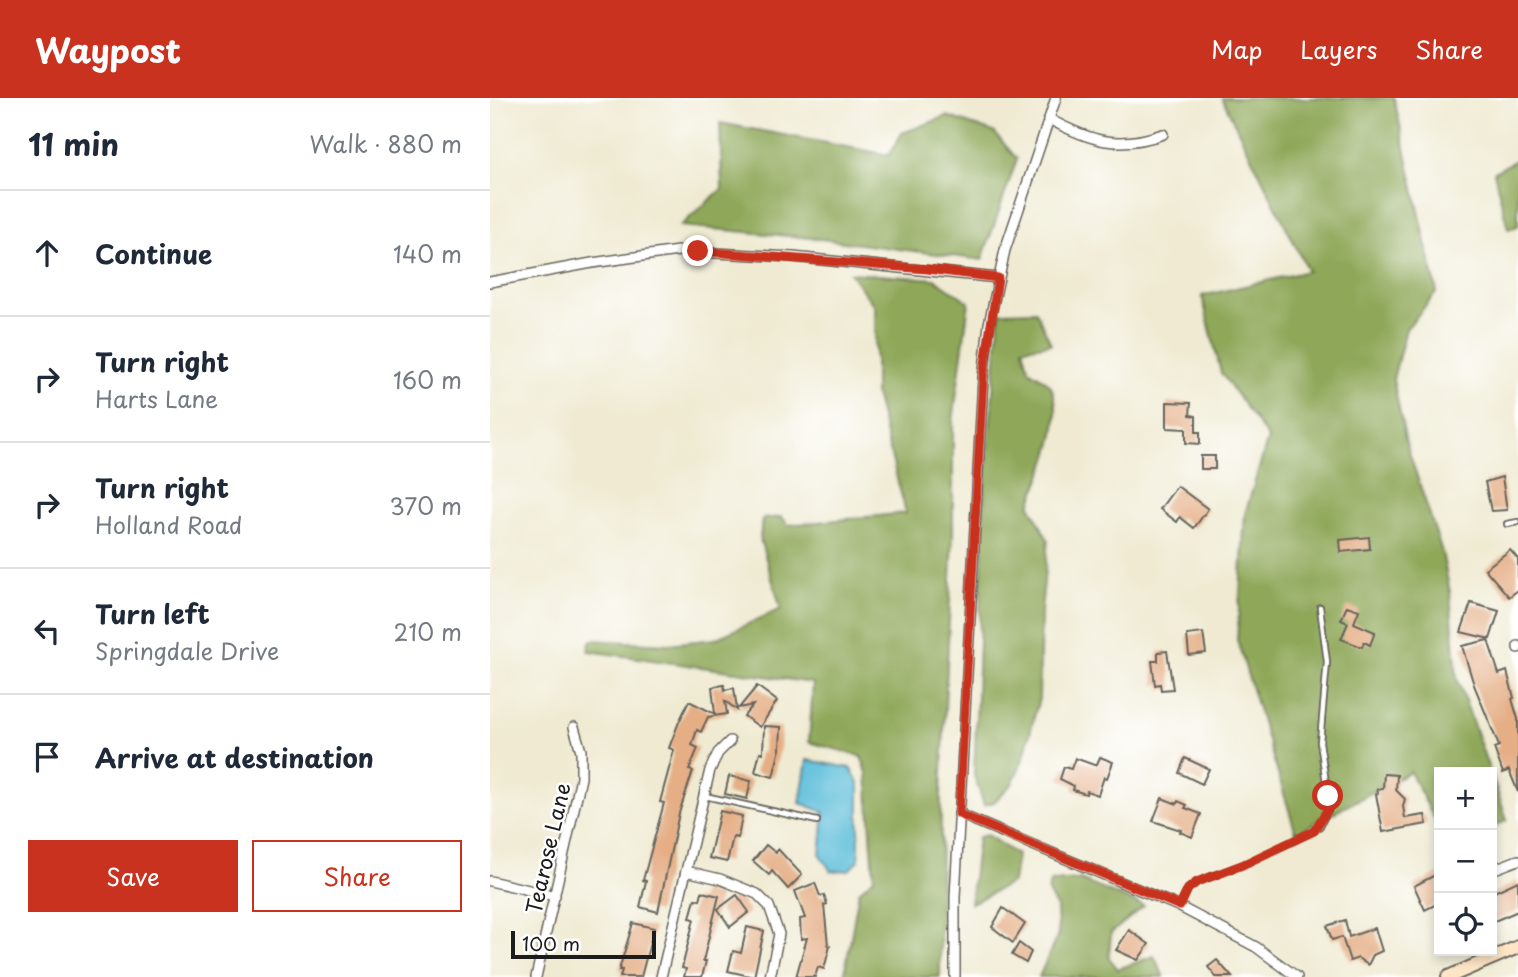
<!DOCTYPE html>
<html lang="en">
<head>
<meta charset="utf-8">
<style>
	body { margin:0; font-family:"Playpen Sans",sans-serif; background:#f6f6f7; color:#1f2937 }
	.controls { position:absolute; right:21px; bottom:21px; display:grid; overflow:hidden; border-radius:0px; box-shadow:0 4px 10px #0003 }
	.controls button { width:63px; height:63px; display:grid; place-items:center; padding:0; border:0; border-bottom:2px solid #e0e1e3; background:#fff; color:#1f2937; font:35px sans-serif }
	.scale { position:absolute; left:21px; bottom:18px; width:145px; box-sizing:border-box; padding-left:7px; border:4px solid #1c1c1c; border-top:0; font-size:19px; line-height:24px; white-space:nowrap; color:#1c1c1c; -webkit-text-stroke:5px #fff; paint-order:stroke }
	.stop { position:absolute; width:21px; height:21px; margin:-16px; border:5px solid #c8321e; border-radius:50%; background:#fff }
	.stop.end { background:#c8321e; border-color:#fff; box-shadow:0 2px 7px #0008 }
	.list { margin:0; padding:0; list-style:none }
	h2 { display:flex; justify-content:space-between; align-items:center; height:91px; margin:0; padding:0 28px; font-size:30px }
	h2 small { font-size:23px; font-weight:400; color:#747a83 }
	.list li { display:grid; grid-template-columns:46px 1fr auto; gap:21px; align-items:center; box-sizing:border-box; height:126px; padding:0 28px; border-top:2px solid #e0e1e3 }
	.list b { display:block; font-size:26px; white-space:nowrap }
	.list p { margin:0; font-size:23px; white-space:nowrap; color:#747a83 }
	.list em { font-size:23px; font-style:normal; color:#747a83 }
	.actions { display:flex; gap:14px; padding:21px 28px }
	.actions a { flex:1; padding:16px 0; border:2px solid #c8321e; border-radius:0px; text-align:center; font-size:24px; color:#c8321e }
	.actions .main { background:#c8321e; color:#fff }
	.icon { flex:none; width:38px; height:38px; fill:none; stroke:currentColor; stroke-width:2; stroke-linecap:round; stroke-linejoin:round }
	.map { position:relative; flex:none; width:1028px; height:879px; overflow:hidden }
	header { display:flex; align-items:center; gap:42px; box-sizing:border-box; height:98px; padding:0 35px; background:#c8321e; color:#fff }
	header strong { font-size:33px }
	nav { display:flex; gap:38px; margin-inline-start:auto; font-size:24px }
	main { display:flex }
	aside { flex:1; background:#fff }
	.map>svg:first-child { display:block }
	.forest { fill:#8ea759; stroke:#55623a; stroke-width:2 }
	.water { fill:#5bbdd9; stroke:#3c6c7a; stroke-width:2 }
	.building { fill:#e5ae85 }
	.lines { fill:none; stroke-linecap:round; stroke-linejoin:round }
	.lane-casing { stroke:#66645b; stroke-width:8 }
	.street-casing { stroke:#66645b; stroke-width:12 }
	.secondary-casing { stroke:#66645b; stroke-width:16 }
	.lane { stroke:#fff; stroke-width:4.5 }
	.street { stroke:#fff; stroke-width:9 }
	.secondary { stroke:#fee5c5; stroke-width:12 }
	.route { stroke:#c8321e; stroke-width:9 }
	.labels { text-anchor:middle; dominant-baseline:central; stroke-width:5; stroke-linejoin:round; paint-order:stroke }
	.street-label { font-size:21px; fill:#1c1c1c; stroke:#fff }
</style>
</head>
<body>
<header>
<strong>Waypost</strong>
<nav><a>Map</a><a>Layers</a><a>Share</a></nav>
</header>
<main>
<aside>
<h2>11 min<small>Walk · 880 m</small></h2>
<ul class="list">
<li><svg class="icon" aria-label="ahead" viewBox="0 0 24 24"><path d="M12 20V5M6 11l6-6 6 6"/></svg><div><b>Continue</b></div><em>140 m</em></li>
<li><svg class="icon" aria-label="right" viewBox="0 0 24 24"><path d="M7 20v-9h11M14 6l5 5-5 5"/></svg><div><b>Turn right</b><p>Harts Lane</p></div><em>160 m</em></li>
<li><svg class="icon" aria-label="right" viewBox="0 0 24 24"><path d="M7 20v-9h11M14 6l5 5-5 5"/></svg><div><b>Turn right</b><p>Holland Road</p></div><em>370 m</em></li>
<li><svg class="icon" aria-label="left" viewBox="0 0 24 24"><path d="M17 20v-9H6M10 6l-5 5 5 5"/></svg><div><b>Turn left</b><p>Springdale Drive</p></div><em>210 m</em></li>
<li><svg class="icon" aria-label="arrive" viewBox="0 0 24 24"><path d="M6 21V4h12l-3 4 3 4H6"/></svg><div><b>Arrive at destination</b></div></li>
</ul>
<div class="actions"><a class="main">Save</a><a>Share</a></div>
</aside>
<div class="map">
<svg width="1028" height="879" viewBox="0 0 1028 879">
	<rect width="100%" height="100%" fill="#fff"/>
	<filter id="ink" filterUnits="userSpaceOnUse"><feTurbulence type="fractalNoise" baseFrequency=".0143" numOctaves="2"/><feDisplacementMap in="SourceGraphic" scale="14" xChannelSelector="R" yChannelSelector="G"/><feConvolveMatrix kernelMatrix="1 2 1 2 8 2 1 2 1" color-interpolation-filters="sRGB"/></filter>
	<filter id="wash" filterUnits="userSpaceOnUse"><feTurbulence type="fractalNoise" baseFrequency=".00686" numOctaves="4" result="noise"/><feDisplacementMap in="SourceGraphic" scale="28" xChannelSelector="R" yChannelSelector="G"/><feGaussianBlur stdDeviation="1.57" result="paint"/><feColorMatrix in="noise" values="0 0 0 0 0 0 0 0 0 0 0 0 0 0 0 0 0 1.4 0 .05"/><feComposite in="paint" operator="in"/></filter>
	<g filter="url(#wash)">
		<rect width="100%" height="100%" fill="#efead1"/>
		<g class="forest">
			<path d="M732 0H904L947 194 916 231 903 281 916 345 952 454 960 494 967 580 1000 674H949V730L920 674 806 735 747 542 755 416 778 340 731 275 712 198 818 173Z"/>
			<path d="M457 18 504 34 527 61 492 162 331 141 190 128 232 91 230 25 399 57 412 35Z"/>
			<path d="M1028 61V128L1018 131 1004 74Z"/>
			<path d="M360 175 445 181 479 204 463 323V438L451 697 450 879H354L369 793 384 780 377 675 371 658 319 644 323 585 98 553 101 542 178 546 225 541 291 511 270 441 272 421 292 419 298 427 416 415 385 296V209Z"/>
			<path d="M546 213 561 246 533 250 539 272C546 277 558 282 561 289 577 323 552 374 540 407L558 442 551 513 549 600 534 659 522 686 504 704 494 707 484 677 495 387 510 214Z"/>
			<path d="M1002 679 1017 722 1002 730Z"/>
			<path d="M497 737 527 757 523 784 480 806 488 739Z"/>
			<path d="M590 782 654 808 621 835 619 860 628 871 664 858 674 879H549L568 836 567 810 558 794 560 784Z"/>
		</g>
		<path class="water" d="M317 662 360 670 369 685V762L359 772 341 773 330 757 334 714 310 705Z"/>
		<g id="blocks">
			<g class="building">
				<path d="M677 304 701 305 700 317 706 318V334H710V346L696 345V331L677 330Z"/>
				<rect x="711" y="358" width="14" height="13"/>
				<path d="M1012 379 1017 412 1001 413 995 384Z"/>
				<path d="M687 388 718 411 704 430 690 419 687 424 670 411Z"/>
				<path d="M879 439 880 451 851 454 850 442Z"/>
				<path d="M1020 452 1028 461V492L1019 499 995 471Z"/>
				<path d="M981 505 1009 513 1000 541 971 534Z"/>
				<path d="M857 508 869 512 864 525 885 534 880 547 874 544 872 549 851 541 858 525 851 522Z"/>
				<path d="M713 535 716 555 699 557 697 537Z"/>
				<path d="M998 542 1009 576 1017 573 1024 600 1022 601 1028 621V694L1019 672 1013 675 1004 650 1009 648 984 587 972 548Z"/>
				<path d="M677 553 683 591 671 592 670 586 665 587 662 563H668V554Z"/>
				<path d="M234 587 235 592 244 590 247 612 235 603 237 616 218 619 211 634 207 632 202 647 208 650 199 672 203 673 189 715 168 814 150 809 156 783 153 782 174 705 170 704 184 652 179 650 189 624 199 603 225 616 222 589Z"/>
				<path d="M267 588 287 603 270 629 254 618 263 607 249 610Z"/>
				<path d="M274 628 291 629 290 651 283 679 265 674 270 654 273 655Z"/>
				<path d="M610 659 623 664 617 680 614 679 608 697 597 693 596 696 583 692 584 688 570 681 574 669 581 671 585 660 604 667 607 666Z"/>
				<path d="M695 660 719 671 712 686 689 675Z"/>
				<path d="M894 676 907 677 906 692 915 701 913 708 915 720 935 717 937 726 893 734 886 696 888 695 887 691 893 690Z"/>
				<path d="M239 678 261 683 257 701 235 696Z"/>
				<path d="M672 700 687 706 688 703 697 707 695 710 711 716 702 739 690 734 691 732 663 723Z"/>
				<path d="M230 713 252 718 248 740 243 739 237 764 219 760Z"/>
				<path d="M276 747 286 755 288 751 312 777 298 791 282 773 279 777 263 763Z"/>
				<path d="M949 775V805L935 812 924 788Z"/>
				<path d="M1028 783V813L1002 824V795Z"/>
				<path d="M325 785 330 798 334 797 337 806 334 807 338 847 340 848 334 871 328 869 325 879H306L317 840 311 841 310 821 315 820 305 793Z"/>
				<path d="M212 794 229 798 213 863H216L212 879H194L196 871 192 870 204 821 200 820 205 801 210 802Z"/>
				<path d="M247 797 259 814 240 829 228 811Z"/>
				<path d="M513 810 535 826 523 845 502 829Z"/>
				<path d="M855 822 859 839 885 830 892 853 883 857 878 867 868 860 860 863 852 839 842 842 837 828Z"/>
				<path d="M143 825 164 830 151 879H130L132 872H129Z"/>
				<path d="M257 829 274 833 264 879 238 873 243 853 251 855Z"/>
				<path d="M639 832 659 846 648 862 626 852Z"/>
				<path d="M529 845 541 854 536 865 522 857Z"/>
				<path d="M727 862 742 879H726L718 869Z"/>
			</g>
		</g>
	</g>
	<g filter="url(#ink)">
		<use href="#blocks" fill-opacity="0" stroke="#66645b" stroke-width="2"/>
		<g class="lines">
			<defs>
				<g id="lane">
					<path d="M1017 426 1028 424"/>
					<path d="M215 698 327 723"/>
					<path d="M690 808 698 791 707 784 752 767 824 733 830 728 838 711V698L830 644 837 564 830 509"/>
				</g>
				<g id="street">
					<path d="M559 21C600 43 628 52 673 36"/>
					<path d="M0 184 102 165 188 153 303 159 508 180"/>
					<path d="M1028 548V550"/>
					<path d="M469 716 688 808 766 849 807 879"/>
					<path d="M1002 772 1028 762"/>
					<path d="M196 773 230 781 267 796 279 808 289 836 280 879"/>
					<path d="M0 783 65 798"/>
					<path d="M46 879 91 680V653L84 629"/>
					<path d="M171 879 220 672 228 655 240 643"/>
					<path d="M465 879V799L493 280 499 226 515 152 566 0"/>
				</g>
				<path id="secondary" d="M958 879 1028 849"/>
			</defs>
			<use href="#lane" class="lane-casing"/>
			<use href="#street" class="street-casing"/>
			<use href="#secondary" class="secondary-casing"/>
			<use href="#lane" class="lane"/>
			<use href="#street" class="street"/>
			<use href="#secondary" class="secondary"/>
		</g>
	</g>
	<g class="lines" filter="url(#ink)">
		<path class="route" d="M208 153 437 171 508 180 493 279 469 716 690 808 698 791 707 784 752 767 824 733 838 711V698"/>
	</g>
	<g class="labels">
		<g class="street-label">
			<text transform="translate(57 750) rotate(-77)">Tearose Lane</text>
		</g>
	</g>
</svg>
<div class="controls">
<button>+</button>
<button>−</button>
<button><svg class="icon" aria-label="locate" viewBox="0 0 24 24"><circle cx="12" cy="12" r="6"/><path d="M12 2v4M12 18v4M2 12h4M18 12h4"/></svg></button>
</div>
<div class="scale">100 m</div>
<div class="stop" style="left:838px;top:698px"></div>
<div class="stop end" style="left:208px;top:153px"></div>
</div>
</main>
</body>
</html>
